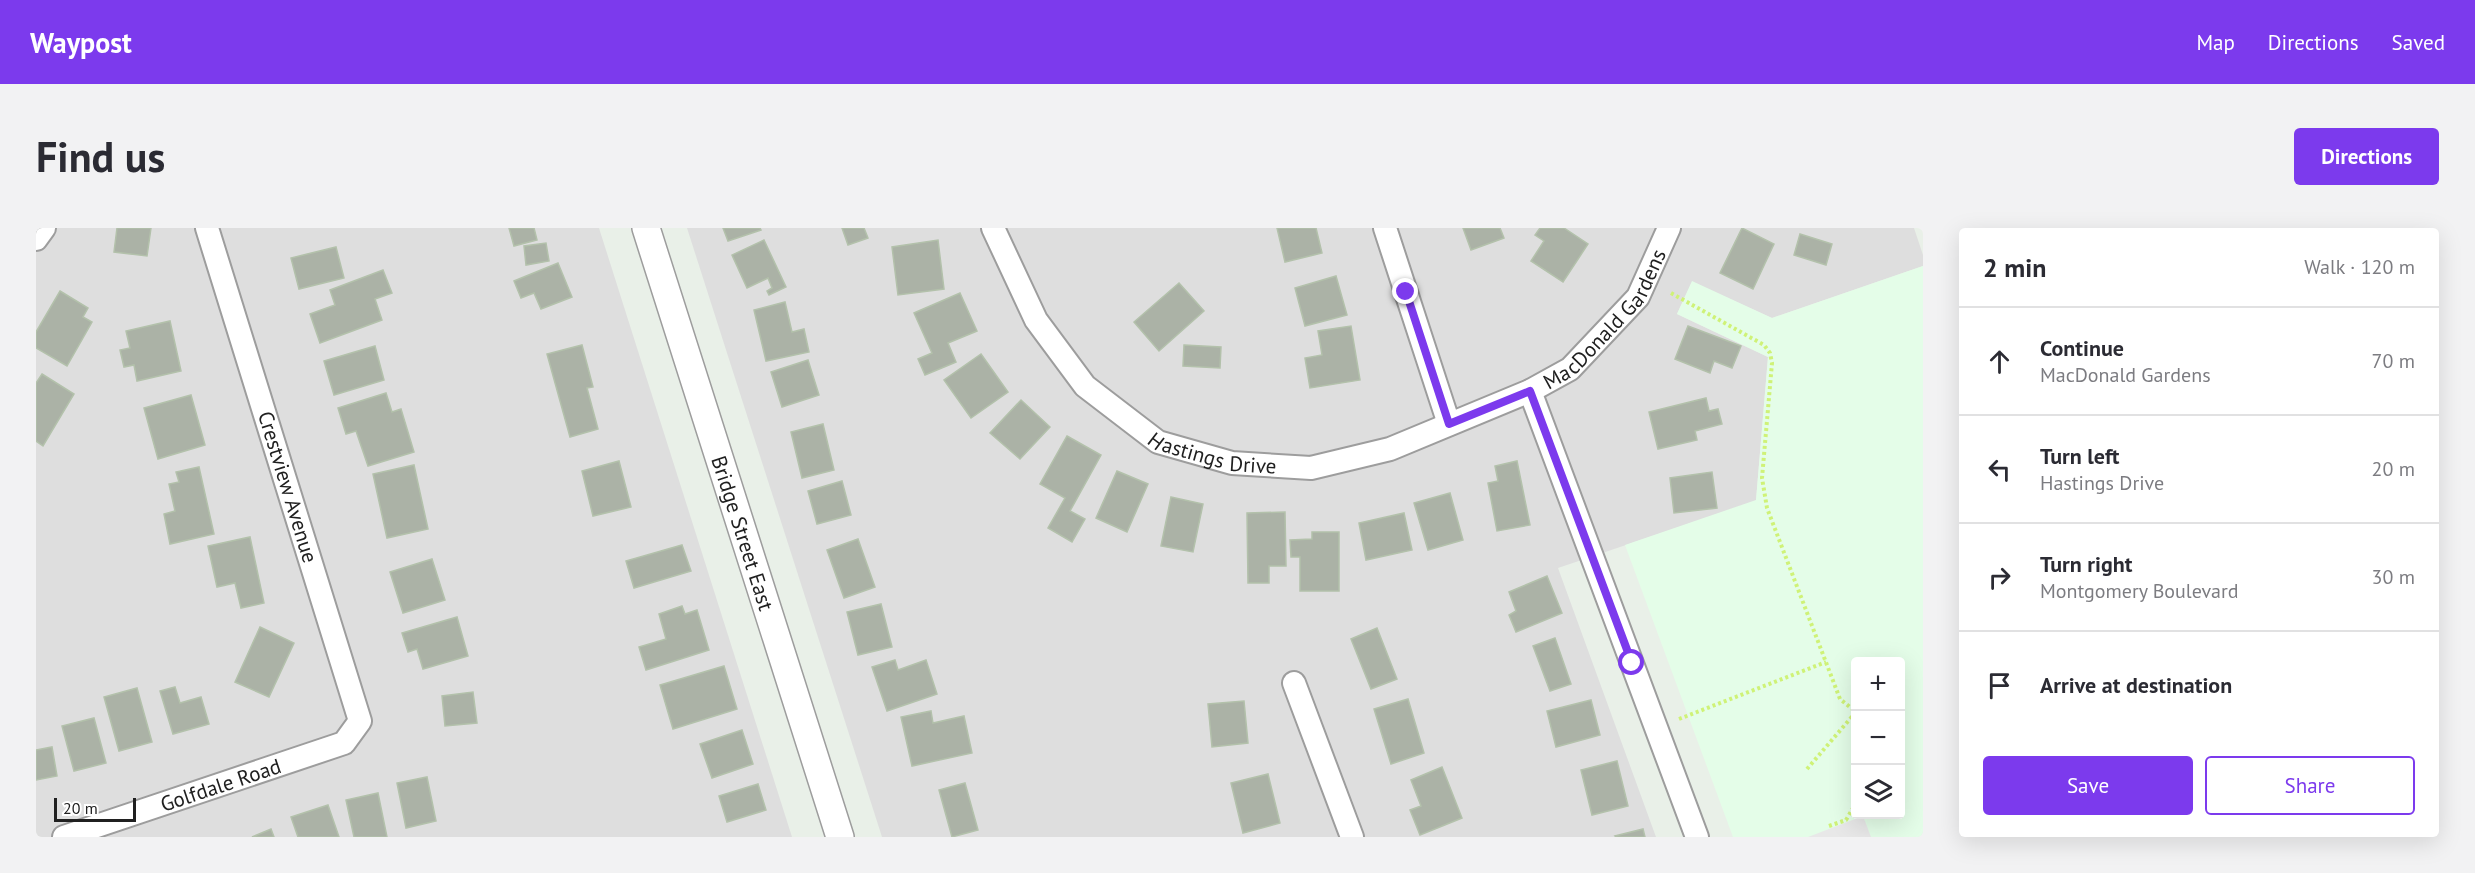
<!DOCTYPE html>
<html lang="en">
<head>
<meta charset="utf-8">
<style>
	body { margin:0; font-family:"PT Sans",sans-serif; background:#f2f2f3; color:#2b2b33 }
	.controls { position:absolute; right:18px; bottom:18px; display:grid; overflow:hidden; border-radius:6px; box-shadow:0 6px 24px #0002 }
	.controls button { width:54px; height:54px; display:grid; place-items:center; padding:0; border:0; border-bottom:2px solid #e1e1e2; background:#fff; color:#2b2b33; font:30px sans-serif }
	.scale { position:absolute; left:18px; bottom:15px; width:82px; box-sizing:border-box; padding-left:6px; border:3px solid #202020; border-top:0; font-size:16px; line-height:21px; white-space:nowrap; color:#202020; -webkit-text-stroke:4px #fff; paint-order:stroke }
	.stop { position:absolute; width:18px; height:18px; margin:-14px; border:4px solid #7c3aed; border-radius:50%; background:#fff }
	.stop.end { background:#7c3aed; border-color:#fff; box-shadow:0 2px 6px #0008 }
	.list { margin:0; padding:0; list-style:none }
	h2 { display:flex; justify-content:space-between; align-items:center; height:78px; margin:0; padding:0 24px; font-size:26px }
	h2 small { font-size:20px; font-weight:400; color:#7c7c81 }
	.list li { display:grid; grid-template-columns:39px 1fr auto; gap:18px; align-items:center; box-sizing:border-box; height:108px; padding:0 24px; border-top:2px solid #e1e1e2 }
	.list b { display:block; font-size:22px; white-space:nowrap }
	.list p { margin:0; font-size:20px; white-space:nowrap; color:#7c7c81 }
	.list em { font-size:20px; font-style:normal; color:#7c7c81 }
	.actions { display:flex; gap:12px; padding:18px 24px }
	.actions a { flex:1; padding:14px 0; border:2px solid #7c3aed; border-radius:6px; text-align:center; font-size:21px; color:#7c3aed }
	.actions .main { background:#7c3aed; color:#fff }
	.icon { flex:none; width:33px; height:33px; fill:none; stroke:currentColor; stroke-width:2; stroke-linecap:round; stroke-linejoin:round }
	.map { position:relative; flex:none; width:1887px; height:609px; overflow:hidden; border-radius:6px }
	header { display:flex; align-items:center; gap:36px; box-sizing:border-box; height:84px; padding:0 30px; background:#7c3aed; color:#fff }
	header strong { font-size:28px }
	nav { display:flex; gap:33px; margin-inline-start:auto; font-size:21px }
	.intro { display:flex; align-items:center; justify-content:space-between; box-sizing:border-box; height:144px; padding:0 36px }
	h1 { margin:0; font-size:42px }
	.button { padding:15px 27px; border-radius:6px; background:#7c3aed; color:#fff; font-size:21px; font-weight:700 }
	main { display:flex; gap:36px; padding:0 36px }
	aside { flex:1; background:#fff; border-radius:6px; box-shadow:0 6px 24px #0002 }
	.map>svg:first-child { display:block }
	.residential { fill:#dedede }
	.education { fill:#e4fde8; fill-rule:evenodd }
	.parking { fill:#e8e8e8 }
	.building { fill:#abb2a6; stroke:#b3c1ab; stroke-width:1.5 }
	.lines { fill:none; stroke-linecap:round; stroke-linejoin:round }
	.minor-casing { stroke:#9d9d9d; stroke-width:26 }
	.tertiary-casing { stroke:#9d9d9d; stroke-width:30 }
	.path { stroke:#cff277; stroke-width:4; stroke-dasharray:3 3; stroke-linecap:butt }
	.minor { stroke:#fff; stroke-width:22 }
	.tertiary { stroke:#fff; stroke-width:27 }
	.route { stroke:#7c3aed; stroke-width:8 }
	.labels { text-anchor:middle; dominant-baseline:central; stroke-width:4.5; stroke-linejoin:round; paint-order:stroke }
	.street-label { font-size:21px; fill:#202020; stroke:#fff }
</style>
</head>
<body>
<header>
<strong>Waypost</strong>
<nav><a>Map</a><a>Directions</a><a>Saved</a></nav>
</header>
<div class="intro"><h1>Find us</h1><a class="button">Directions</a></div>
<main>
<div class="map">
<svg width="1887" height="609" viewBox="0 0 1887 609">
	<rect width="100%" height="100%" fill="#e9f0e8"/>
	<g class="residential">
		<path d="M0 0H563L756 609H0Z"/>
		<path d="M651 0H1878L1887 27V38L1736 90 1656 54 1641 86 1732 129 1720 273 1522 340 1620 609H846Z"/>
	</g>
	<path class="education" d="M1887 38V609H1697L1589 317 1720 272 1732 129 1641 86 1656 53 1736 90ZM1820 434H1864V586H1820Z"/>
	<path class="parking" d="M1827 588 1835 609H1772Z"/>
	<g class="building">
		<path d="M81 0H115L111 28 78 24Z"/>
		<path d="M473 0H498L501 12 478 18Z"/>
		<path d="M687 0H724L725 2 692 13Z"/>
		<path d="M806 0H828L832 10 812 17Z"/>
		<path d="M1241 0H1280L1286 25 1249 34Z"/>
		<path d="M1427 0H1464L1468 10 1435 22Z"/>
		<path d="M1504 0H1528L1552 16 1527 54 1495 33 1508 13 1499 7Z"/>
		<path d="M1706 0 1738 16 1717 61 1684 45Z"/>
		<path d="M1764 6 1796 16 1790 37 1758 27Z"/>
		<path d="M728 12 750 59 733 67 731 63 736 60 732 50 711 60 696 27Z"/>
		<path d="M902 12 908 61 862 67 856 19Z"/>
		<path d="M510 15 513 33 490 37 488 18Z"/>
		<path d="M300 19 308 50 263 61 255 30Z"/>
		<path d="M522 35 536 69 505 81 498 65 485 70 478 53Z"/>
		<path d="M347 42 356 65 339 71 346 92 284 115 274 86 299 77 294 62Z"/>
		<path d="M1300 48 1311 87 1269 98 1259 60Z"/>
		<path d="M1143 55 1168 83 1123 123 1098 94Z"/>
		<path d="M24 63 52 80 47 89 56 94 31 138 0 120V104Z"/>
		<path d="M924 65 941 103 912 115 920 134 889 147 882 131 896 125 878 85Z"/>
		<path d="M749 74 756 104 768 101 773 124 730 133 718 82Z"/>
		<path d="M134 93 145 143 101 153 98 137 88 139 84 122 94 120 90 103Z"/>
		<path d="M1315 98 1324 152 1274 160 1269 130 1286 127 1282 103Z"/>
		<path d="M1652 98 1705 118 1696 140 1678 133 1674 145 1639 131Z"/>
		<path d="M546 117 557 159 551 160 562 201 534 209 511 126Z"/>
		<path d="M1148 117 1185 119 1184 140 1147 138Z"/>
		<path d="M339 118 348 152 298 167 288 133Z"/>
		<path d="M945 126 972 164 935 190 908 152Z"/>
		<path d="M772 132 783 167 746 179 735 144Z"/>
		<path d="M6 146 38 166 7 218 0 213V155Z"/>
		<path d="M350 165 356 184 365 181 378 224 332 238 320 203 310 206 302 180Z"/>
		<path d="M155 167 169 217 122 231 108 180Z"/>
		<path d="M1670 170 1673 183 1682 181 1686 196 1659 203 1661 212 1622 221 1613 184Z"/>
		<path d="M985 172 1014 199 984 231 954 205Z"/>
		<path d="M787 196 798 242 766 250 755 204Z"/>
		<path d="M1031 208 1065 227 1034 283 1049 291 1036 314 1012 300 1029 270 1004 256Z"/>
		<path d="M583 233 595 279 557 288 546 243Z"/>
		<path d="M1481 233 1494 297 1461 303 1452 255 1462 253 1459 238Z"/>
		<path d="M378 237 392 301 351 310 337 246Z"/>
		<path d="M163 239 178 306 134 316 128 286 139 283 133 256 143 254 140 244Z"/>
		<path d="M1081 243 1112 256 1091 304 1060 290Z"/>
		<path d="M1676 244 1681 280 1638 285 1634 250Z"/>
		<path d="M806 253 815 287 781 296 772 263Z"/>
		<path d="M1414 265 1427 312 1392 322 1378 275Z"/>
		<path d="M1135 269 1167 276 1157 324 1125 318Z"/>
		<path d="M1249 284 1250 338H1233V355H1212L1211 285Z"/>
		<path d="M1368 285 1376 322 1330 332 1323 295Z"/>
		<path d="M1276 304H1303V363H1264V329H1255L1254 312 1276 311Z"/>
		<path d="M214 309 228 375 205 380 199 355 181 359 172 318Z"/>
		<path d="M822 311 839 359 808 370 791 322Z"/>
		<path d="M646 317 655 343 598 360 590 333Z"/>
		<path d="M396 331 409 372 367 385 354 344Z"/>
		<path d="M1511 348 1526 385 1480 404 1473 387 1480 383 1473 364Z"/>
		<path d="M845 376 856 419 822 427 811 384Z"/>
		<path d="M646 378 649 386 661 382 673 422 610 442 603 419 630 411 623 386Z"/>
		<path d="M421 389 432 428 387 441 381 421 372 424 366 405Z"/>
		<path d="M224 399 258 415 233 469 199 454Z"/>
		<path d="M1341 400 1361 451 1335 461 1315 411Z"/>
		<path d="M1519 410 1535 456 1514 463 1497 418Z"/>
		<path d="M859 432 862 442 890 432 901 466 851 483 836 439Z"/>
		<path d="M688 438 701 481 637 501 624 457Z"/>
		<path d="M139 459 144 475 165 469 173 496 137 506 124 463Z"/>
		<path d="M101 460 116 514 83 523 68 469Z"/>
		<path d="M437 464 441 495 409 498 406 468Z"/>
		<path d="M1372 471 1388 525 1355 536 1338 481Z"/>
		<path d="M1555 472 1564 507 1520 519 1511 483Z"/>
		<path d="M1208 473 1212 515 1176 519 1172 476Z"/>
		<path d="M895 483 897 495 928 488 936 525 876 538 865 489Z"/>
		<path d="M58 490 70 535 38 543 26 498Z"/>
		<path d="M706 502 717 536 676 550 664 516Z"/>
		<path d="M16 519 21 548 0 552V522Z"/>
		<path d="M1581 533 1592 578 1556 587 1545 542Z"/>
		<path d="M1406 539 1426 590 1384 607 1374 582 1385 578 1375 552Z"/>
		<path d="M1232 546 1244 595 1207 605 1195 555Z"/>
		<path d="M391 549 400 593 370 600 361 555Z"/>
		<path d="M929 555 942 602 916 609 903 562Z"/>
		<path d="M722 556 730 582 691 594 683 568Z"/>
		<path d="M342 565 351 609H318L310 572Z"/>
		<path d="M292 577 303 609H262L255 589Z"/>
		<path d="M235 601 238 609H216Z"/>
		<path d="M1607 601 1609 609H1580L1579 608Z"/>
	</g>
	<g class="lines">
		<defs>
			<g id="minor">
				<path id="s1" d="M957 0 1000 92 1049 158 1122 214 1196 235 1275 240 1354 221 1494 163 1534 141 1602 69 1633 0"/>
				<path d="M1349 0 1413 196"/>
				<path d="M0 11 8 0"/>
				<path d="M1494 163 1661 609"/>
				<path d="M1258 455 1316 609"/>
				<path id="s2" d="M28 609 308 515 324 493 171 0"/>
			</g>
			<g id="tertiary">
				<path id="s3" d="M610 0 804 609"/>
			</g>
		</defs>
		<use href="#minor" class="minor-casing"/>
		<use href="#tertiary" class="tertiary-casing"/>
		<g class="path">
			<path d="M1635 65 1728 117 1734 125 1736 135 1726 250 1731 280 1804 471 1820 484"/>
			<path d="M1643 491 1790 434"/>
			<path d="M1771 541 1820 484"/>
			<path d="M1793 598 1810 592 1820 575"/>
		</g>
		<use href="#minor" class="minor"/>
		<use href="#tertiary" class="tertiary"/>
	</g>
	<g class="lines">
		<path class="route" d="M1370 64 1413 196 1494 163 1596 435"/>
	</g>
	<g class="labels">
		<g class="street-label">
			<text stroke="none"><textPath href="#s1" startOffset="771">MacDonald Gardens</textPath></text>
			<text stroke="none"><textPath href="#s1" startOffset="332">Hastings Drive</textPath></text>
			<text transform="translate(252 259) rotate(73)">Crestview Avenue</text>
			<text stroke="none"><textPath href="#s3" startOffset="320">Bridge Street East</textPath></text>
			<text stroke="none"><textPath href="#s2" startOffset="165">Golfdale Road</textPath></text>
		</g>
	</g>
</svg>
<div class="controls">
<button>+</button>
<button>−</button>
<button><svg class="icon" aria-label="layers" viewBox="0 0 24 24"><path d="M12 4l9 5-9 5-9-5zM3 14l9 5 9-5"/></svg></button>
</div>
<div class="scale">20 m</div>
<div class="stop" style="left:1596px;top:435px"></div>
<div class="stop end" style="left:1370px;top:64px"></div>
</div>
<aside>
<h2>2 min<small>Walk · 120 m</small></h2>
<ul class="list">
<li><svg class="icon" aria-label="ahead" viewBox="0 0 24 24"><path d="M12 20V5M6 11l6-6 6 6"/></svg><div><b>Continue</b><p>MacDonald Gardens</p></div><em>70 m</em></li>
<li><svg class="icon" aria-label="left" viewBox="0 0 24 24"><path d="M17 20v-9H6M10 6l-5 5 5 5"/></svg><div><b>Turn left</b><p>Hastings Drive</p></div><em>20 m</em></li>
<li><svg class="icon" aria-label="right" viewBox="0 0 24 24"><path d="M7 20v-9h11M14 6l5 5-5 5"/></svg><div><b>Turn right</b><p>Montgomery Boulevard</p></div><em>30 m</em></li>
<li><svg class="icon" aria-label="arrive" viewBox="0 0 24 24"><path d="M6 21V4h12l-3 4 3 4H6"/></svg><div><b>Arrive at destination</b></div></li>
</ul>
<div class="actions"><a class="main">Save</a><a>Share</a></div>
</aside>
</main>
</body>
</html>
